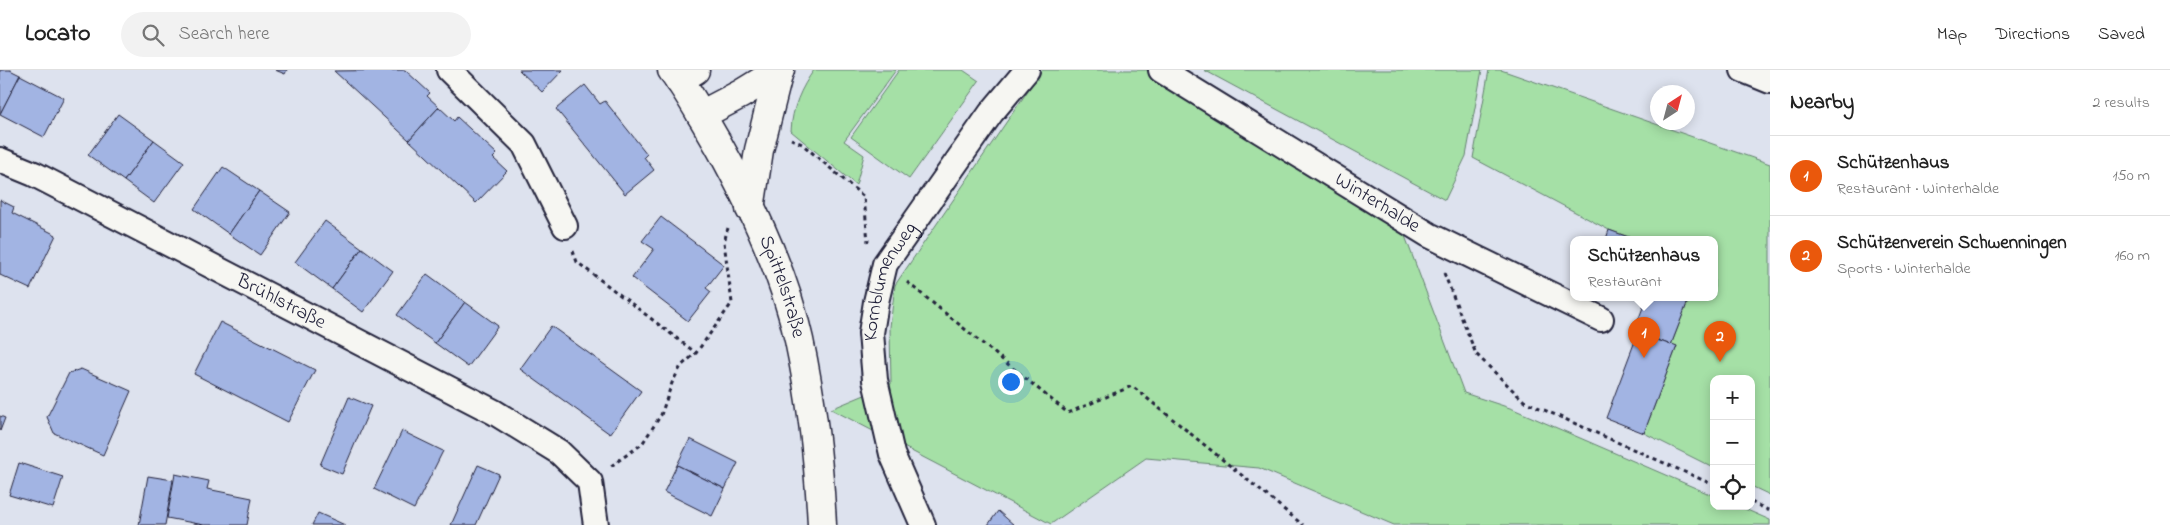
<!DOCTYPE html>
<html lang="en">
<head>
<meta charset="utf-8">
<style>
	body { margin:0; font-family:"Indie Flower",sans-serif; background:#f2f2f2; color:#222 }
	.controls { position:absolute; right:15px; bottom:15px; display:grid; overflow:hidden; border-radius:10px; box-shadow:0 2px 12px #0003 }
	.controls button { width:45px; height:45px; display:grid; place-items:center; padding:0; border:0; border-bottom:1px solid #e0e0e0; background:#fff; color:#222; font:25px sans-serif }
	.compass { position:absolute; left:1650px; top:15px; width:45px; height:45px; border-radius:50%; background:#fff; box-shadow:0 2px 12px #0003; rotate:36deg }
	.you { position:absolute; left:1010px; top:311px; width:18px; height:18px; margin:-12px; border:4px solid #fff; border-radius:50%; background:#1a73e8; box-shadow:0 0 0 8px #1a73e833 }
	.badge { display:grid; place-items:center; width:32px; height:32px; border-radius:50%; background:#ea580c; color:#fff; font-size:16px; font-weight:700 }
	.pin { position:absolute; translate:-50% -41px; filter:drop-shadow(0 1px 2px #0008) }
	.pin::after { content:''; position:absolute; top:26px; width:18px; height:15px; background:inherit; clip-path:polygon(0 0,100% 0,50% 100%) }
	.popup { position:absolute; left:1570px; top:166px; width:148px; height:65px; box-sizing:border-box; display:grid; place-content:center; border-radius:10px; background:#fff; filter:drop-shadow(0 1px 4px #0005); font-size:16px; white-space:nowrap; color:#767676 }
	.popup b { font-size:19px; color:#222 }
	.popup::after { content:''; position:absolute; left:50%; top:100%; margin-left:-10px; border:10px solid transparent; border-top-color:#fff }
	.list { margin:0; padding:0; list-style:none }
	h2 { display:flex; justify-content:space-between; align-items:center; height:65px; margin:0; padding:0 20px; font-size:21px }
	h2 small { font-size:16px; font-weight:400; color:#767676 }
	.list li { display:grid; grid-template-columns:32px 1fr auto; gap:15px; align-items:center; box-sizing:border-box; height:80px; padding:0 20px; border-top:1px solid #e0e0e0 }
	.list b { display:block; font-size:19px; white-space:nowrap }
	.list p { margin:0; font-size:16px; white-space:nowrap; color:#767676 }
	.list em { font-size:16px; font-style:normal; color:#767676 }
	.icon { flex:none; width:28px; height:28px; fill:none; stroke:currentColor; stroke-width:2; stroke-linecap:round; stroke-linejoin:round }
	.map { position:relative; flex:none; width:1770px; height:455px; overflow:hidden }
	header { display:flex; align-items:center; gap:30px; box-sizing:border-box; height:70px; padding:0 25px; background:#fff; border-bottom:1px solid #e0e0e0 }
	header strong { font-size:24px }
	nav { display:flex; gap:28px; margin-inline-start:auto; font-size:18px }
	.search { width:350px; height:45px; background:#f2f2f2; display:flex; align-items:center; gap:12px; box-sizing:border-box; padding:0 18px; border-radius:28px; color:#767676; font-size:19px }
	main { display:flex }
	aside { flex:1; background:#fff }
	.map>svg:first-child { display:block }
	.green { fill:#a5e0a6; stroke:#648170 }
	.building { fill:#a2b4e3; stroke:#22223b }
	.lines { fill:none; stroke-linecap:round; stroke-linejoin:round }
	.minor-casing { stroke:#22223b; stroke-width:28 }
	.tertiary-casing { stroke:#22223b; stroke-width:31 }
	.secondary-casing { stroke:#22223b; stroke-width:31 }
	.path { stroke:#22223b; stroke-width:3; stroke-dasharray:4 4; stroke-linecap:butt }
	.minor { stroke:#f6f6f2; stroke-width:24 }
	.tertiary { stroke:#f6f6f2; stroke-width:28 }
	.secondary { stroke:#f6f6f2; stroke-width:28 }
	.labels { text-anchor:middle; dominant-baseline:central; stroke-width:5; stroke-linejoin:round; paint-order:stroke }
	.street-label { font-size:20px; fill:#22223b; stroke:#f6f6f2 }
</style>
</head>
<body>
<header>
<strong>Locato</strong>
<div class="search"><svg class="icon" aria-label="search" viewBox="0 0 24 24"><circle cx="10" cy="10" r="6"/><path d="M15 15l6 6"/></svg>Search here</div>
<nav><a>Map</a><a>Directions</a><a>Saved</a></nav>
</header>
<main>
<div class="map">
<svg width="1770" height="455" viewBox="0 0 1770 455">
	<rect width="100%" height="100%" fill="#dde2ee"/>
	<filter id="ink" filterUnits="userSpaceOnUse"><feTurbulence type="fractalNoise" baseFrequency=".02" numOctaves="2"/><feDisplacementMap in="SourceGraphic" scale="10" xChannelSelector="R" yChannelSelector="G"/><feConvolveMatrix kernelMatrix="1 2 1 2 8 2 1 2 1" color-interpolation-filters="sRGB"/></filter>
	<g filter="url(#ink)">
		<g class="green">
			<path d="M814 0H896L844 71 864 85 856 115 791 61C792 38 801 18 814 0Z"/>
			<path d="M899 0H963L979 11 909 109 851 67Z"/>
			<path d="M1042 0H1149L1402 158 1464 323 1513 339 1714 426V436H1738L1770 450V455H1394L1259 398 1146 388 1051 454 831 339 891 314 890 257 895 215Z"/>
			<path d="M1204 0H1482L1466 86 1445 130Z"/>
			<path d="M1489 0H1501L1770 94V425L1751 416V309H1714V398L1644 363 1677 276 1671 275 1688 231 1677 227H1714V169H1634L1609 160 1473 88Z"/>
		</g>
		<g class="building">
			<path d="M0 0H10L20 5 0 44Z"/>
			<path d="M275 0H287L285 4Z"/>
			<path d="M405 0 430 23 427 26 439 37 409 70 334 1Z"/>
			<path d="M519 0H563L542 22Z"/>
			<path d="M20 5 64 28 44 67 0 44Z"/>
			<path d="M585 15 600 34 605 31 647 84 644 87 654 100 625 124 556 39Z"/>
			<path d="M439 37 454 51 457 47 497 84 493 88 507 101 476 133 409 70Z"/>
			<path d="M118 44 154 70 124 111 88 85Z"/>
			<path d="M154 70 184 92 154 133 124 111Z"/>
			<path d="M223 97 259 121 229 164 194 139Z"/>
			<path d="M259 121 290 142 260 185 229 164Z"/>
			<path d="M0 130 14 137 12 143 56 165 30 219 0 205Z"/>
			<path d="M661 147 724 195 706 218 711 222 688 251 632 208 654 179 642 171Z"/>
			<path d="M325 151 362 178 332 219 295 192Z"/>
			<path d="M1609 160 1634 169H1606Z"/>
			<path d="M362 178 393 201 363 242 332 219Z"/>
			<path d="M427 204 465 232 435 273 397 245Z"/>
			<path d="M1647 227H1677L1688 231 1671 275 1634 261Z"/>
			<path d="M465 232 498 256 468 297 435 273Z"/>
			<path d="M220 252 315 300 288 352 194 304Z"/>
			<path d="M551 256 641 321 610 364 520 299Z"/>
			<path d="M1638 263 1671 275 1672 274 1677 276 1644 363 1606 348Z"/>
			<path d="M81 299 131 321 103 385 54 363 47 347 69 303Z"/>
			<path d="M349 327 371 336 342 404 320 395Z"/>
			<path d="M0 346 5 348 0 361Z"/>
			<path d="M402 361 443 381 414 439 374 419Z"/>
			<path d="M690 369 738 393 725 419 677 395Z"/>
			<path d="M19 393 63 407 53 438 9 425Z"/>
			<path d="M478 395 499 404 476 455H451Z"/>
			<path d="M677 395 725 419 712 446 664 422Z"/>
			<path d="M175 404 209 411 207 419 252 428 247 455H204L167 448Z"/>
			<path d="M148 406 173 410 165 455H139Z"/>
			<path d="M998 441 1014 455H988Z"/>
			<path d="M318 443 345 455H312Z"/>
		</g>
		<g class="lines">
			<defs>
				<g id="minor">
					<path d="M449 0 524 74 565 156"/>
					<path id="s1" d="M1161 0 1429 165 1601 249"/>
					<path d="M1743 0 1770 11"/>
					<path id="s2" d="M0 90 34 104 494 342 559 382 590 412 596 455"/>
					<path id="s3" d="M923 455 892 384 875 310 871 263 876 232 885 194 991 43 1027 0"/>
				</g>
				<g id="tertiary">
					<path d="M679 10 695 0"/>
					<path d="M701 45 741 24 780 0"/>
					<path d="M750 139 759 80 779 1"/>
				</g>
				<g id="secondary">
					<path id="s4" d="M672 0C690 23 703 49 718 74 752 135 784 202 799 270 812 331 819 394 822 455"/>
				</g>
			</defs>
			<use href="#minor" class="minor-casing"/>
			<use href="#tertiary" class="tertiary-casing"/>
			<use href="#secondary" class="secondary-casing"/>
			<g class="path">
				<path d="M791 69 802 74 864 127 868 172"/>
				<path d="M573 181 577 192 696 283"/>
				<path d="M1444 203 1476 284 1524 331 1714 415"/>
				<path d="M907 212 1068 343 1132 316 1303 455"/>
				<path d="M611 396 642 374 661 345 672 313 681 296 696 283 732 233 724 172 728 158"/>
				<path d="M1751 432 1770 441"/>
			</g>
			<use href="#minor" class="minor"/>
			<use href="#tertiary" class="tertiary"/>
			<use href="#secondary" class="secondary"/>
		</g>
	</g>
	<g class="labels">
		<g class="street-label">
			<text stroke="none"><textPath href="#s1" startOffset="254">Winterhalde</textPath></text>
			<text stroke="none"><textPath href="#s3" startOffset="256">Kornblumenweg</textPath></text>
			<text stroke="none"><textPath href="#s4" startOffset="244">Spittelstraße</textPath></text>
			<text stroke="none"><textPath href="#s2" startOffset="315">Brühlstraße</textPath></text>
		</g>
	</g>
</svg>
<div class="controls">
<button>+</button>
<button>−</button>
<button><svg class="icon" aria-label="locate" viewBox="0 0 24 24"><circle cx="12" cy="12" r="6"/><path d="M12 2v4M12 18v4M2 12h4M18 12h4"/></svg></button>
</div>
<svg class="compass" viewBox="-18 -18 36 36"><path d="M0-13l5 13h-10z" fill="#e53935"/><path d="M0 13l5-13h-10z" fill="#767676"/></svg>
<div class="you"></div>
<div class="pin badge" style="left:1644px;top:288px">1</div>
<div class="popup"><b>Schützenhaus</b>Restaurant</div>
<div class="pin badge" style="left:1720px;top:292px">2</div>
</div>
<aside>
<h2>Nearby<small>2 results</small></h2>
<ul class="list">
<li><span class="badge">1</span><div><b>Schützenhaus</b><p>Restaurant · Winterhalde</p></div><em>150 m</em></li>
<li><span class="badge">2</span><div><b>Schützenverein Schwenningen</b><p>Sports · Winterhalde</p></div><em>160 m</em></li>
</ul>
</aside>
</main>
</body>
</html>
